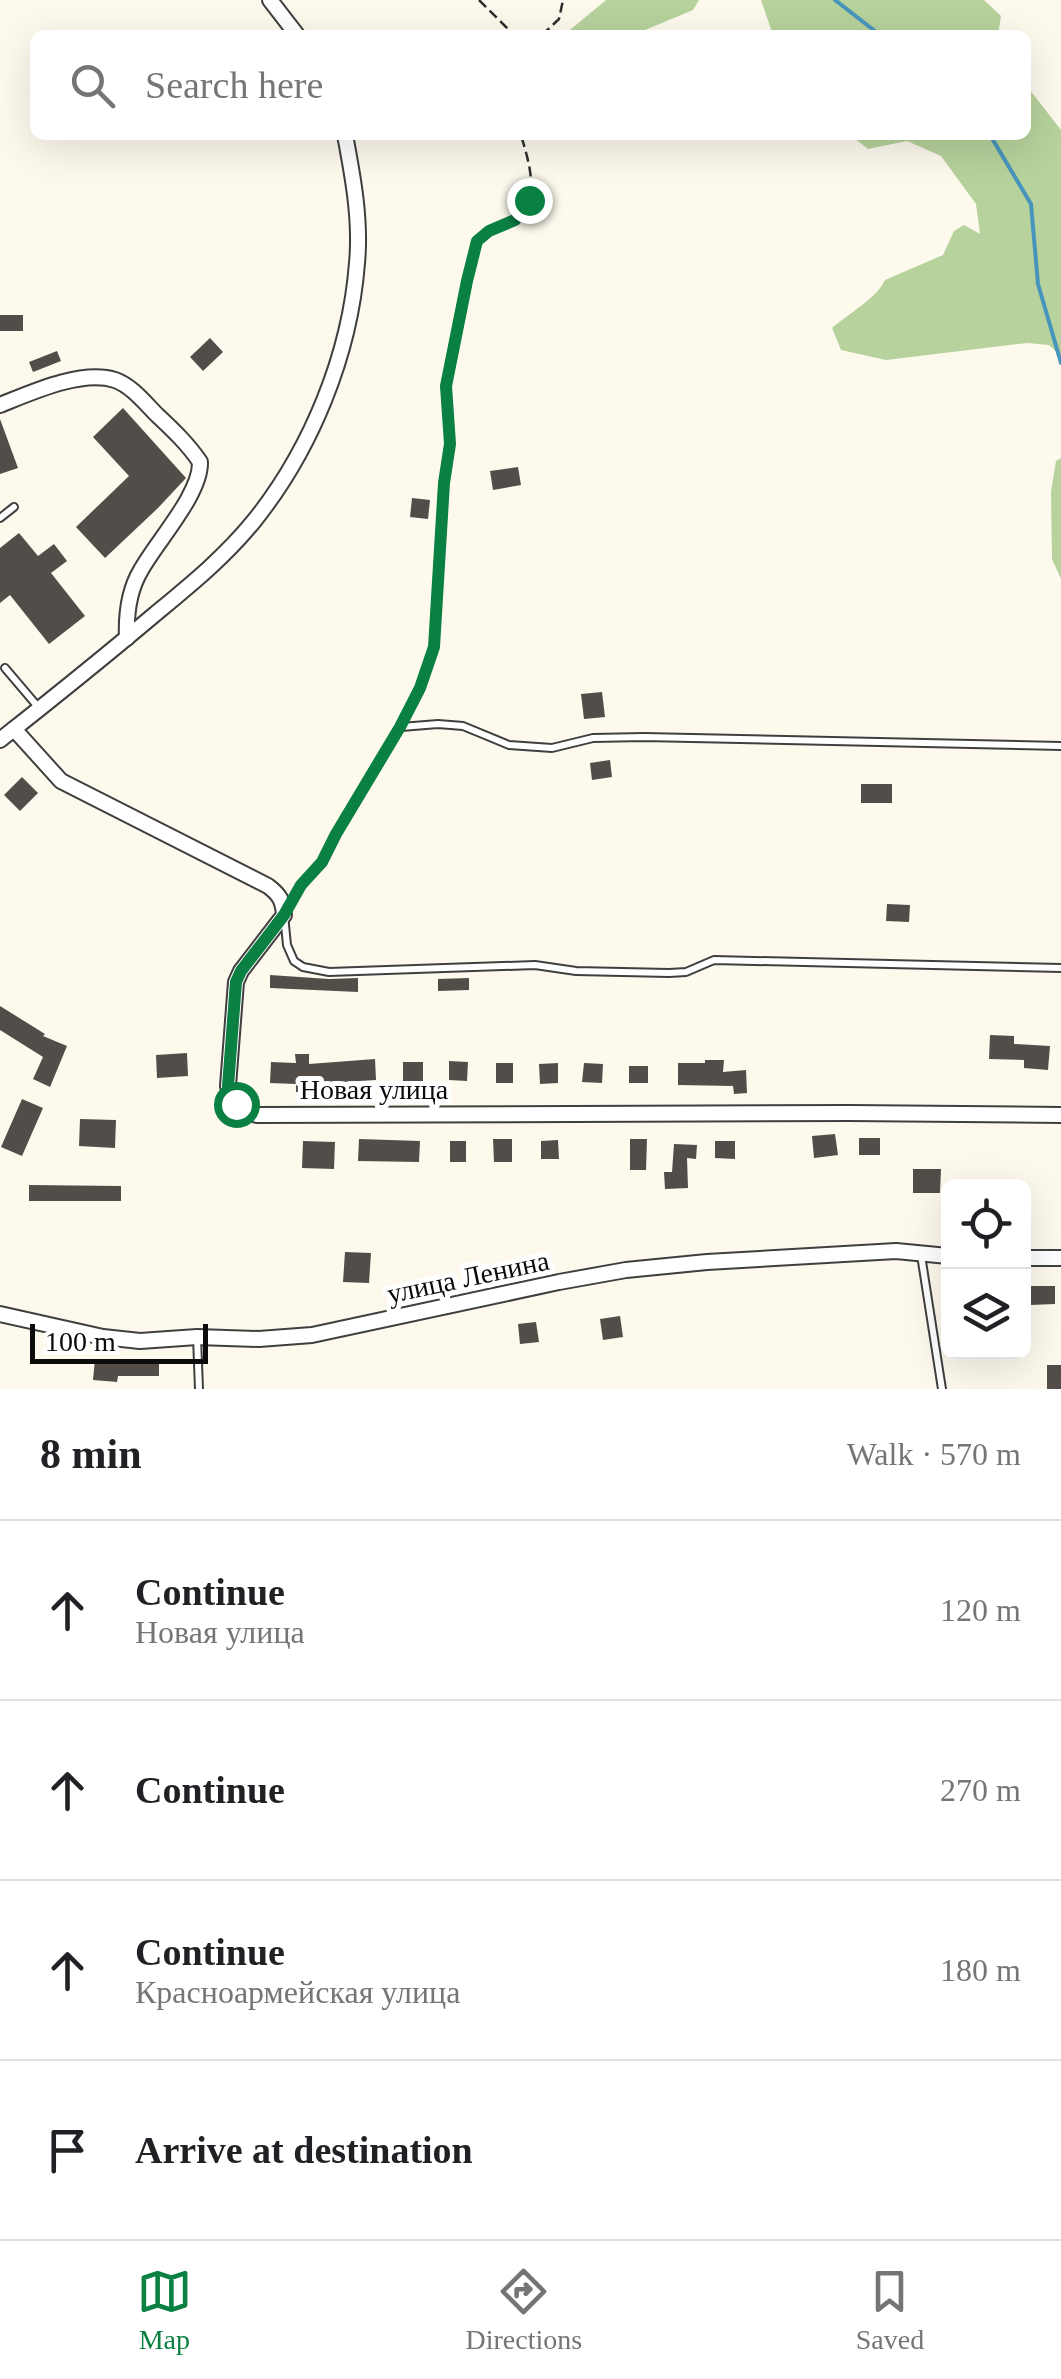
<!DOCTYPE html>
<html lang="en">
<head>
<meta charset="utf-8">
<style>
	body { margin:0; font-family:Georgia,serif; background:#f6f6f6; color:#202124 }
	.controls { position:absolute; right:30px; bottom:30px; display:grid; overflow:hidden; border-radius:15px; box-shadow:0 10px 40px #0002 }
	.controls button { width:90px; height:90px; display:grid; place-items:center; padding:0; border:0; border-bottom:2px solid #e0e0e0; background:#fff; color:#202124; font:50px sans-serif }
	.scale { position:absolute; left:30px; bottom:25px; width:178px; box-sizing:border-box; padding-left:10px; border:5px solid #0c0c0c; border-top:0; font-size:28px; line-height:35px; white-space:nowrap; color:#0c0c0c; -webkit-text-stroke:8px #fff; paint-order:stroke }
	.stop { position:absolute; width:30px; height:30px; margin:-22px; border:8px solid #0b8043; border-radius:50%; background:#fff }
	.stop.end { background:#0b8043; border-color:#fff; box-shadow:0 2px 10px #0008 }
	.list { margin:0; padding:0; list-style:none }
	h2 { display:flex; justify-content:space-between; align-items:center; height:130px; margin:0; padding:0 40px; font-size:42px }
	h2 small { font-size:32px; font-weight:400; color:#757577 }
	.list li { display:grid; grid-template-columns:65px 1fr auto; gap:30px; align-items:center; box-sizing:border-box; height:180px; padding:0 40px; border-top:2px solid #e0e0e0 }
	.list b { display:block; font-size:38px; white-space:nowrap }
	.list p { margin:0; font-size:32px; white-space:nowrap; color:#757577 }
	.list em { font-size:32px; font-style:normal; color:#757577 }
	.icon { flex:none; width:55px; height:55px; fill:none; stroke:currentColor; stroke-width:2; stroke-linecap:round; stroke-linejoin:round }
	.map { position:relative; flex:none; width:1061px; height:1389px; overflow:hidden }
	.search { position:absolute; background:#fff; box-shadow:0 10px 40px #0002; left:30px; right:30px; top:30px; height:110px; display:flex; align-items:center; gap:25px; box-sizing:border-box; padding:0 35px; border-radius:15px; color:#757577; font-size:38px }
	.sheet { height:850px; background:#fff }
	nav { display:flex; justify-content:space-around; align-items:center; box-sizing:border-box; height:140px; border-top:2px solid #e0e0e0; background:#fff; font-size:28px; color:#757577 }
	nav a { display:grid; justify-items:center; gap:5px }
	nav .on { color:#0b8043 }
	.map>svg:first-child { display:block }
	.forest { fill:#b7d29c }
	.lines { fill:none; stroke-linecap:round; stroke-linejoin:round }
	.stream { stroke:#4795bc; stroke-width:4 }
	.building { fill:#534d49 }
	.service-casing { stroke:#3f3f3f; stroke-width:10 }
	.minor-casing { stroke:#3f3f3f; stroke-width:18 }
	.path { stroke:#2e2e2e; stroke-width:2.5; stroke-dasharray:10 5; stroke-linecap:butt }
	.service { stroke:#fff; stroke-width:6 }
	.minor { stroke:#fff; stroke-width:14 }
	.route { stroke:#0b8043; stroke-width:12 }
	.labels { text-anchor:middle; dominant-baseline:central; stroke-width:10; stroke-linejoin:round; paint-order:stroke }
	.street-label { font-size:28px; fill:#0c0c0c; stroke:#fff }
</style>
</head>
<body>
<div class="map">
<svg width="1061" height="1389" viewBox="0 0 1061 1389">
	<rect width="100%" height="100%" fill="#fdf9ed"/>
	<g class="forest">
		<path d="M606 0H699L693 10 633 35H564Z"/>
		<path d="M761 0H984L1001 16 998 35H773Z"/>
		<path d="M1026 85 1061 130V356L1049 345 1027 343 886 360 841 350 832 328C848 314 877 298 885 280L943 255 954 231 964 225 980 234 976 204 941 156 907 141 868 149 850 135H1026Z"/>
		<path d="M1061 458V579L1052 559 1051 492 1056 461Z"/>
	</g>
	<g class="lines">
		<g class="stream">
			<path d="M835 0 880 35"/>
			<path d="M990 135 1031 204 1038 284 1061 363"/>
		</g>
	</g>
	<g class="building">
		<rect x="0" y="315" width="23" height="16"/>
		<path d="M210 338 223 352 203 371 190 357Z"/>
		<path d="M57 351 61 361 33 372 29 362Z"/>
		<path d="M123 408 186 478 158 508 105 558 76 527 129 476 93 437Z"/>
		<path d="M0 419 18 468 0 474Z"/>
		<path d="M518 467 521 485 493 490 490 471Z"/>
		<path d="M412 498 430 500 428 519 410 517Z"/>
		<path d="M19 533 38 556 54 544 67 561 51 573 85 616 49 644 10 595 0 603V548Z"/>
		<path d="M602 692 605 717 584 719 581 694Z"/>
		<path d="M610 760 612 777 592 780 590 763Z"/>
		<path d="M22 777 38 793 20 811 4 795Z"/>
		<rect x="861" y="784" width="31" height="19"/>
		<path d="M887 904 910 905 909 922 886 921Z"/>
		<path d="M270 975 329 979 358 978V992L270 988Z"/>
		<path d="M469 978V990L438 991V979Z"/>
		<path d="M0 1006 45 1034 43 1036 67 1046 50 1087 33 1079 43 1057 0 1030Z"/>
		<path d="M990 1035 1014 1036V1044L1050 1046 1048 1070 1024 1068V1060L989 1059Z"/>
		<path d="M187 1053 188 1076 157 1078 156 1055Z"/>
		<path d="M295 1054H309V1064L375 1059 376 1080 309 1084V1092H296V1084L270 1083 271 1062 296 1063Z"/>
		<path d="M705 1060H724L723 1072 746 1070 747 1093 734 1094 733 1086 678 1085V1063H705Z"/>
		<path d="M449 1061 468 1062 467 1081 449 1080Z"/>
		<rect x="403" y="1062" width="20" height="20"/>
		<rect x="496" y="1063" width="17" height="20"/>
		<path d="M558 1063V1083L540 1084 539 1064Z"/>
		<path d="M584 1063 603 1064 602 1083 582 1082Z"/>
		<rect x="629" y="1066" width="19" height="17"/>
		<path d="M22 1099 43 1108 22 1156 1 1147Z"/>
		<path d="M80 1119 116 1120 115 1148 79 1146Z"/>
		<path d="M835 1134 838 1155 814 1158 812 1136Z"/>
		<rect x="859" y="1138" width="21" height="17"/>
		<path d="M359 1139 420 1141 419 1162 358 1161Z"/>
		<path d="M493 1139H512V1162H494Z"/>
		<path d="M630 1139H647L646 1170H630Z"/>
		<path d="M558 1140 559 1159H541V1141Z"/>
		<path d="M303 1141 335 1142 334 1169 302 1168Z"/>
		<rect x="450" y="1141" width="16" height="21"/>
		<path d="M715 1141H735V1159L715 1158Z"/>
		<path d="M674 1144 697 1145 696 1159 687 1158 688 1188 665 1189 664 1172H672Z"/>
		<path d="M913 1169H941L940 1193H913Z"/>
		<path d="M29 1185 121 1186V1201H29Z"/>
		<path d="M345 1252 371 1253 369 1283 343 1282Z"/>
		<path d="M1030 1286H1055V1304L1030 1305Z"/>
		<path d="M620 1316 623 1337 603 1340 600 1319Z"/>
		<path d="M536 1322 539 1342 520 1344 518 1324Z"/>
		<path d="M95 1359 159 1361V1376H118L117 1382 93 1380Z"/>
		<rect x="1047" y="1365" width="14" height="24"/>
	</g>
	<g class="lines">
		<defs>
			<g id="service">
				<path d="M444 483 434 647 420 689 400 727 336 834 322 863 301 885 284 915 287 945 294 961 303 967 329 972 535 965 576 971 669 973 686 972 714 960 1061 968"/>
				<path d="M0 518 14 507"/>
				<path d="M5 668 39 708"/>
				<path d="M401 727 438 724 463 726 509 745 552 748 593 738 644 737 1061 746"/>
				<path d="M921 1255 942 1389"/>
				<path d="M197 1337 199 1389"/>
			</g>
			<g id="minor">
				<path d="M270 0 297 35"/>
				<path d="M0 405C30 393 82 369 115 380 132 386 145 403 157 415 173 430 188 444 200 462 201 494 157 541 141 570 129 590 126 616 127 638"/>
				<path d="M14 729 61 781 268 886C280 895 283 901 284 915L241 971 236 982 228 1086C231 1104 240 1111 257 1115L849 1113 1061 1115"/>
				<path d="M0 740C52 699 103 658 154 615 189 586 225 557 254 521 311 450 350 355 357 263 361 220 353 177 345 135"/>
				<path d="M1024 1258H1061"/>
				<path d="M0 1314 103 1337 140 1341 197 1337 259 1339 312 1335 559 1282 626 1270 707 1262 896 1251 948 1256"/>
			</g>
		</defs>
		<use href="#service" class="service-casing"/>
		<use href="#minor" class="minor-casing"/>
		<g class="path">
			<path d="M479 0 506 27 518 35"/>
			<path d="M542 35 559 19 563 0"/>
			<path d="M445 476 450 444 446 386 477 241C490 230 502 229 513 220 542 199 529 163 521 135"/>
		</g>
		<use href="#service" class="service"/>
		<use href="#minor" class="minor"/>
	</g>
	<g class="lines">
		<path class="route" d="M236 1104 230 1098 228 1086 236 982 241 971 284 915 301 885 322 862 336 834 400 727 420 688 434 647 444 483 450 444 446 386 467 281 477 241 489 231 515 220 529 200"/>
	</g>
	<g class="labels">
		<g class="street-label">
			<text x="374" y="1089">Новая улица</text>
			<text transform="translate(468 1277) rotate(-12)">улица Ленина</text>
		</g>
	</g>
</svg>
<div class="controls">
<button><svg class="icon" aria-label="locate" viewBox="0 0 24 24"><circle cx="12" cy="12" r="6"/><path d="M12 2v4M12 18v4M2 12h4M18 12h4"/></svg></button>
<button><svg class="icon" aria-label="layers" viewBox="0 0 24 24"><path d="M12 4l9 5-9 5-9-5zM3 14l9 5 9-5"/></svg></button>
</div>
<div class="scale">100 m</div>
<div class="stop" style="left:236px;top:1104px"></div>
<div class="stop end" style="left:529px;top:200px"></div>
<div class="search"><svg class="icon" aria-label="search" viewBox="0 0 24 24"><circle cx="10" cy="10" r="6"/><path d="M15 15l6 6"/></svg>Search here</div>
</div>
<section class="sheet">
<h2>8 min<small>Walk · 570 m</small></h2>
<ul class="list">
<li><svg class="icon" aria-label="ahead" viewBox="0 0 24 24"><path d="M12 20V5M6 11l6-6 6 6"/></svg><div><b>Continue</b><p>Новая улица</p></div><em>120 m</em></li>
<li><svg class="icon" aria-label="ahead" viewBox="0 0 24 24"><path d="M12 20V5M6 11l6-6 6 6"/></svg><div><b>Continue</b></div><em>270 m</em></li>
<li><svg class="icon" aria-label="ahead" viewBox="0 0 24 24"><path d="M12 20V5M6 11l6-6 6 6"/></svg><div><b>Continue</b><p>Красноармейская улица</p></div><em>180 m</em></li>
<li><svg class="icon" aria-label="arrive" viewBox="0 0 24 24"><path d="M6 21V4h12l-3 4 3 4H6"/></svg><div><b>Arrive at destination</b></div></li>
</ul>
</section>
<nav>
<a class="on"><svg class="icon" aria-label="map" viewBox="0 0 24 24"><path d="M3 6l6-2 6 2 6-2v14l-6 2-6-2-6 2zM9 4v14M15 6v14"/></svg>Map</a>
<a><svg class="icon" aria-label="directions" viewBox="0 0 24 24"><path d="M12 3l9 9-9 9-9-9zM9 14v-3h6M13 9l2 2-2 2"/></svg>Directions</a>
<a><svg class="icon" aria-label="saved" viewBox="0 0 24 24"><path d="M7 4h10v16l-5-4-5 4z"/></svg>Saved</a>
</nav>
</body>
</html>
